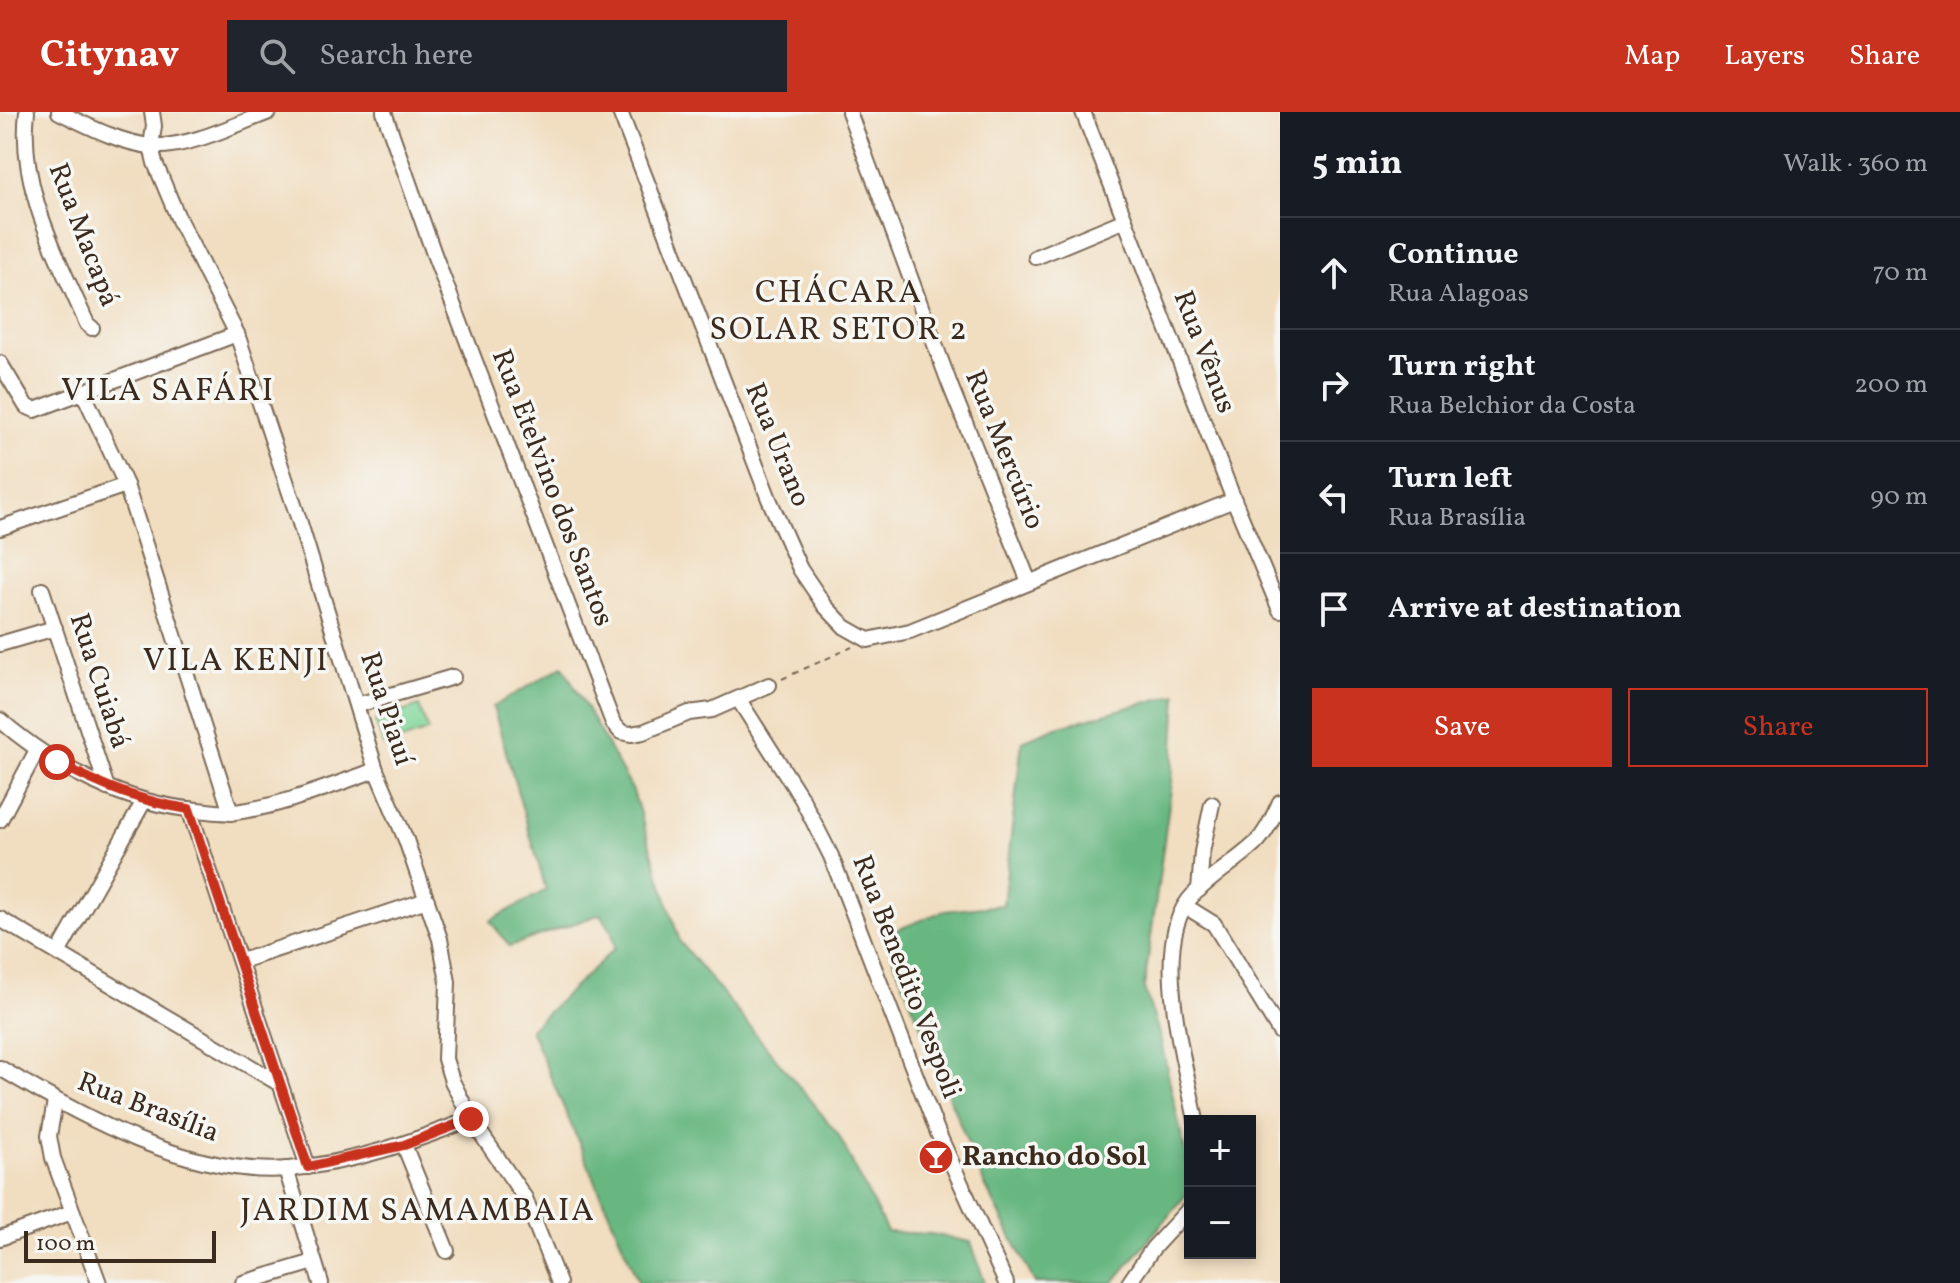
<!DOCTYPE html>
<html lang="en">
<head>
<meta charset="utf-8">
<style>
	body { margin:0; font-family:Vollkorn,serif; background:#20242c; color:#f1f3f6 }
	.controls { position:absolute; right:24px; bottom:24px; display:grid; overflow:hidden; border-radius:0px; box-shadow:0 4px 12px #0003 }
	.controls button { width:72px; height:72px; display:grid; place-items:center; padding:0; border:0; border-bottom:2px solid #363941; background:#171b24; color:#f1f3f6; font:40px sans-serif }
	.scale { position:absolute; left:24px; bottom:20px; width:192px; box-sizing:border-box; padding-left:8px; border:4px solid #3b2a1e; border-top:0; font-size:22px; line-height:28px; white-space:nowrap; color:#3b2a1e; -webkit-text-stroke:6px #f6f6f2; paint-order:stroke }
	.stop { position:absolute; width:24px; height:24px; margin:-18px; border:6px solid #c8321e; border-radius:50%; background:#fff }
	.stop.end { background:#c8321e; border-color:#fff; box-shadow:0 2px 8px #0008 }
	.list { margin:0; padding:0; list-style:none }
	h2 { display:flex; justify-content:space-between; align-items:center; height:104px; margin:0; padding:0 32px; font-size:34px }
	h2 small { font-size:26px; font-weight:400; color:#9ea1a6 }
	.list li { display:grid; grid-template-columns:52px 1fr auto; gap:24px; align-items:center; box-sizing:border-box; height:112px; padding:0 32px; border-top:2px solid #363941 }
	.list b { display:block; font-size:30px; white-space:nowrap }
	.list p { margin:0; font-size:26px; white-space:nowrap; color:#9ea1a6 }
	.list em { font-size:26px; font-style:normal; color:#9ea1a6 }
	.actions { display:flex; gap:16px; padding:24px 32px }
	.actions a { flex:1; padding:18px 0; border:2px solid #c8321e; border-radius:0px; text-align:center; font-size:28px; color:#c8321e }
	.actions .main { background:#c8321e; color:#fff }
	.icon { flex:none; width:44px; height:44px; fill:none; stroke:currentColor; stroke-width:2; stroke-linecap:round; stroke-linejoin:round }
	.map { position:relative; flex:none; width:1280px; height:1171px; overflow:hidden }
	header { display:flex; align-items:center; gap:48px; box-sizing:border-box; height:112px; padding:0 40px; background:#c8321e; color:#fff }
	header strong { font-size:38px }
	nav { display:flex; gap:44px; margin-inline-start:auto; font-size:28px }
	.search { width:560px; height:72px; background:#20242c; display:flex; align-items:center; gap:20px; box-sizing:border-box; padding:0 28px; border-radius:0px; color:#9ea1a6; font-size:30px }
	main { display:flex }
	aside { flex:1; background:#171b24 }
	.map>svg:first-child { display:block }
	.green { fill:#80d699; stroke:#5e805c; stroke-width:2 }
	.forest { fill:#68b781; stroke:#527050; stroke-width:2 }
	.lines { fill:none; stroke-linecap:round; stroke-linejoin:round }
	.minor-casing { stroke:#7b6956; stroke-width:18 }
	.path { stroke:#7b6956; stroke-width:2; stroke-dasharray:6 6; stroke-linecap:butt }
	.minor { stroke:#fff; stroke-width:14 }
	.route { stroke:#c8321e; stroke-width:10 }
	.labels { text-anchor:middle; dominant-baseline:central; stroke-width:7; stroke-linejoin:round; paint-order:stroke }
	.street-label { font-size:28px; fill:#3b2a1e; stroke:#f6f6f2 }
	.poi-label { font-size:28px; font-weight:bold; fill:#3b2a1e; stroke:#f6f6f2; text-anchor:start }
	.quarter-label { font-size:32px; letter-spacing:2px; fill:#3b2a1e; stroke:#f6f6f2 }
</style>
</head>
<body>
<header>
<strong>Citynav</strong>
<div class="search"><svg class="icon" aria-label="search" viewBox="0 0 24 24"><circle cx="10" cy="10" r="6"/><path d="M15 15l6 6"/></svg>Search here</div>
<nav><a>Map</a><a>Layers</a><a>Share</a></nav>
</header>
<main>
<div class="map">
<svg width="1280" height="1171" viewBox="0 0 1280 1171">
	<rect width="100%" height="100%" fill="#f6f6f2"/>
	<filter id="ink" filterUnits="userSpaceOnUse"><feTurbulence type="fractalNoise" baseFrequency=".0125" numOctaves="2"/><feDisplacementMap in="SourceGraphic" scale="16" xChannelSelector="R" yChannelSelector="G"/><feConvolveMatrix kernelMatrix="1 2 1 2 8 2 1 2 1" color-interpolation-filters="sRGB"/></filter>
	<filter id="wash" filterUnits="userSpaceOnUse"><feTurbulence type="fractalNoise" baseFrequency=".006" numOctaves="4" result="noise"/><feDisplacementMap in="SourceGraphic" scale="32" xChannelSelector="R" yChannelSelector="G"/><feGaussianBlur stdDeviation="1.8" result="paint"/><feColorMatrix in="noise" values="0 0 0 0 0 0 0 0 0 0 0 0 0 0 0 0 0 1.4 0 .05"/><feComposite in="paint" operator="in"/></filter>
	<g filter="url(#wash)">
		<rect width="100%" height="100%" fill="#f1ddbf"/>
		<path class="green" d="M419 594 428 619 384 634 375 609Z"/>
		<g class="forest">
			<path d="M563 554 633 679 680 830 838 1022 887 1120 931 1122 971 1130 985 1171H639L530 917 615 836 612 820 601 802 510 834 490 809 546 778 493 595Z"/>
			<path d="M1177 582 1172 670 1144 876 1159 921 1190 1062V1078L1113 1171H1035L983 1069 884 823 944 799 1003 793 1022 629 1057 615Z"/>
		</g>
	</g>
	<g filter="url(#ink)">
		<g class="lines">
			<defs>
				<g id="minor">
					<path d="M27 0C18 76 58 145 87 212L92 216"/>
					<path d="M59 0C86 13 120 31 151 34 186 37 237 12 269 0"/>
					<path d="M152 0 154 14 151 34 155 51 179 108 237 222 299 408 376 658 406 728 440 827 448 870 445 947 452 969 471 1007 525 1086 559 1171"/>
					<path d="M384 0 434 142 613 611 621 620 631 622 643 620 689 601 712 598 769 573"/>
					<path d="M620 0 769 387 800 457 825 494 845 515 868 528 910 519 1234 388"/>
					<path d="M849 0 950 273 1029 470"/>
					<path d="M1083 0 1234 388 1280 498"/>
					<path d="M1036 145 1125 108"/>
					<path d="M0 251 26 294 35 298 237 222"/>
					<path d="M84 282 126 373 231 701"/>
					<path d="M0 416 126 373"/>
					<path d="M42 478 107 676"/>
					<path d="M0 532 55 516"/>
					<path d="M739 588 802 687 831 744 938 1021 1006 1171"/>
					<path d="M357 593 453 565"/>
					<path d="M0 608C56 656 124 692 198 698 210 699 223 702 235 700 283 694 330 674 376 658"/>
					<path d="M189 697 308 1055"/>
					<path d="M0 708 37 638"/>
					<path d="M1199 778 1202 740 1212 692"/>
					<path d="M1185 794 1214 812 1280 920"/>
					<path d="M0 807 280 972"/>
					<path d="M58 841 144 689"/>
					<path d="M241 849 427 788"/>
					<path d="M0 956C82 1005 190 1065 289 1057 353 1051 412 1030 471 1007"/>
					<path d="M55 989 49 1024 53 1046 99 1171"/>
					<path d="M1196 1009C1186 953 1148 829 1193 783 1212 764 1235 750 1255 732 1266 721 1273 705 1280 690"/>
					<path d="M404 1033 447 1139"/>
					<path d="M286 1057 321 1171"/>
					<path d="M0 1126 72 1100"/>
					<path d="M243 1171 314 1150"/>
					<path d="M1129 1171 1153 1136 1190 1096"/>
				</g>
			</defs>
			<use href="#minor" class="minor-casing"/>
			<path class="path" d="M782 567 852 535"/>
			<use href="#minor" class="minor"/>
		</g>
	</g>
	<g class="lines" filter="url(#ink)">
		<path class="route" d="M57 650C100 674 141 690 189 697L308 1055 404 1033 471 1007"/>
	</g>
	<defs>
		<symbol id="bar-disc" viewBox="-11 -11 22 22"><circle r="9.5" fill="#c8321e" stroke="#f6f6f2"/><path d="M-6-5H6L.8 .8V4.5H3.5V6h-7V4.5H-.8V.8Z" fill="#fff"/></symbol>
	</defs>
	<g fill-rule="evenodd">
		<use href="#bar-disc" x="916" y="1025" width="40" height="40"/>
	</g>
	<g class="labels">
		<g class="street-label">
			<text transform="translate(83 123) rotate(69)">Rua Macapá</text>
			<text transform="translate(1204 240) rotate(69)">Rua Vênus</text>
			<text transform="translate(777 333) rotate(68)">Rua Urano</text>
			<text transform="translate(1004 338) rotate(68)">Rua Mercúrio</text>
			<text transform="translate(552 376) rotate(69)">Rua Etelvino dos Santos</text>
			<text transform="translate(99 569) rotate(72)">Rua Cuiabá</text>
			<text transform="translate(386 597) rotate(72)">Rua Piauí</text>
			<text transform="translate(906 865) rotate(69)">Rua Benedito Vespoli</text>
			<text transform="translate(148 996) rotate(21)">Rua Brasília</text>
		</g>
		<g class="poi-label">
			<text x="962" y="1045">Rancho do Sol</text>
		</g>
		<g class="quarter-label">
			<text x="839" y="182">CHÁCARA<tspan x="839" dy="37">SOLAR SETOR 2</tspan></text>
			<text x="168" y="280">VILA SAFÁRI</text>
			<text x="236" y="550">VILA KENJI</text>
			<text x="418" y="1100">JARDIM SAMAMBAIA</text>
		</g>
	</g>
</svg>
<div class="controls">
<button>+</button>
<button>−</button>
</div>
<div class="scale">100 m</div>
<div class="stop" style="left:57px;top:650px"></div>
<div class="stop end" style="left:471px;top:1007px"></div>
</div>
<aside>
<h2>5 min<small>Walk · 360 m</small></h2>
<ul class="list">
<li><svg class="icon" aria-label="ahead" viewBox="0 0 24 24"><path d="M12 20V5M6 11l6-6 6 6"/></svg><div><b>Continue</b><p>Rua Alagoas</p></div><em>70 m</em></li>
<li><svg class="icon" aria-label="right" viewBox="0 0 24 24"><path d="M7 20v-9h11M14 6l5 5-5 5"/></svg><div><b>Turn right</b><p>Rua Belchior da Costa</p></div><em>200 m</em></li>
<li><svg class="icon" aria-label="left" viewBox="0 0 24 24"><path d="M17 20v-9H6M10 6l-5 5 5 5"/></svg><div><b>Turn left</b><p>Rua Brasília</p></div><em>90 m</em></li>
<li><svg class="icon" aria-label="arrive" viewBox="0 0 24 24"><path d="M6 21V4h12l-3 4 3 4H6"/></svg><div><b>Arrive at destination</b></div></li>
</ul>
<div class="actions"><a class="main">Save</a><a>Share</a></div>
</aside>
</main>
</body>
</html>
